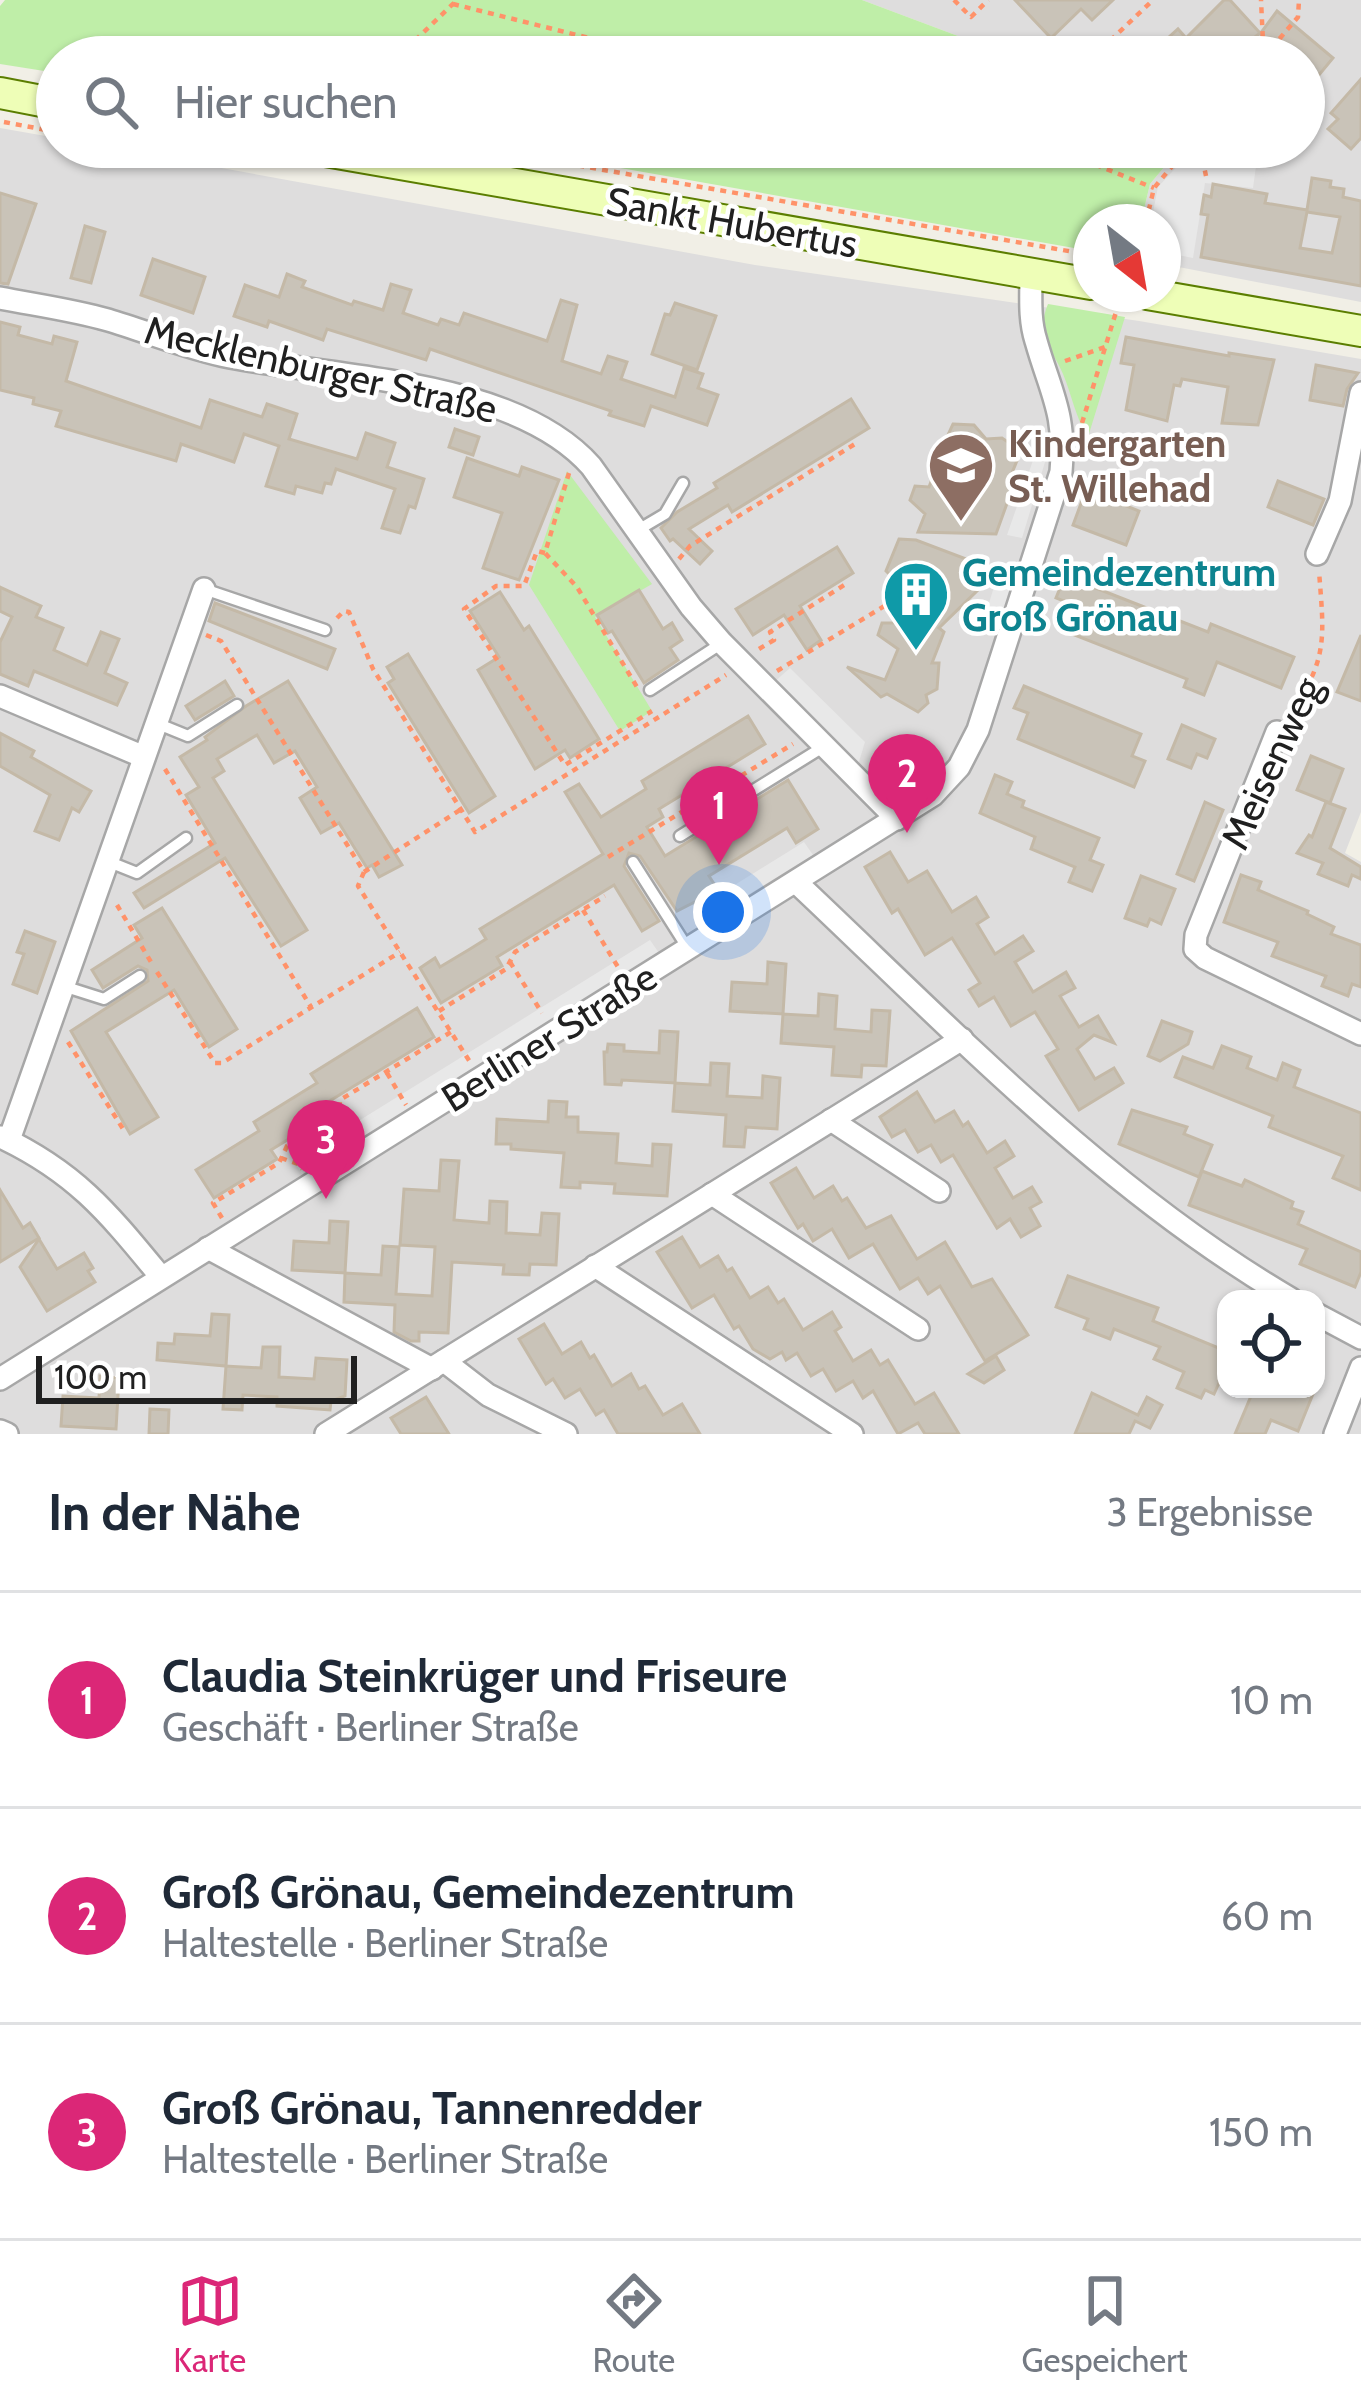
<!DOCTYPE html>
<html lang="de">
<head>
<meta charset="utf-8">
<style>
	body { margin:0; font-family:Cabin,sans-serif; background:#f2f2f3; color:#1f2937 }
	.controls { position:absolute; right:36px; bottom:36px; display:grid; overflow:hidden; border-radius:24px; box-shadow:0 3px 9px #0004 }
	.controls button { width:108px; height:108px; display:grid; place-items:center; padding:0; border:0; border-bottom:3px solid #e0e1e3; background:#fff; color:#1f2937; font:60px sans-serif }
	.compass { position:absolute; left:1073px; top:204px; width:108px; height:108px; border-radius:50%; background:#fff; box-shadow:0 3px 9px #0004; rotate:149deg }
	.scale { position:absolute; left:36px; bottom:30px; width:321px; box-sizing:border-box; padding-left:12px; border:6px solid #202020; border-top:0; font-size:33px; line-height:42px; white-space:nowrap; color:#202020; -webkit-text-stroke:9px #fff; paint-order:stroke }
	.you { position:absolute; left:723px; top:912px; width:42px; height:42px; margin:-30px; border:9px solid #fff; border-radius:50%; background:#1a73e8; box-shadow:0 0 0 18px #1a73e833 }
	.badge { display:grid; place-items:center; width:78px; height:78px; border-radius:50%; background:#db2777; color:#fff; font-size:39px; font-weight:700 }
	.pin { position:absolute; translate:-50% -99px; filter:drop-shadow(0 3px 6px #0008) }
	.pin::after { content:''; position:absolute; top:63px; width:42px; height:36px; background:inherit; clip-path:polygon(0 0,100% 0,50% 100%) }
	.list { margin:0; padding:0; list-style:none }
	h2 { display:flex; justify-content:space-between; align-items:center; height:156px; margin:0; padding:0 48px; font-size:51px }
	h2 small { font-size:39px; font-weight:400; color:#747a83 }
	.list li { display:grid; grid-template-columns:78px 1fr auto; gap:36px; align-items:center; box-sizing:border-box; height:216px; padding:0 48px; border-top:3px solid #e0e1e3 }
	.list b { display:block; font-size:45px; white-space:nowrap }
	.list p { margin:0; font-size:39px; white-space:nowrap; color:#747a83 }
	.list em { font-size:39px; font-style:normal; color:#747a83 }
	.icon { flex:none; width:66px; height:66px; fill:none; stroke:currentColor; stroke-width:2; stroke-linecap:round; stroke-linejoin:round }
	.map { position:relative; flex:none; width:1361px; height:1434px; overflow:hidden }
	.search { position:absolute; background:#fff; box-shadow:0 3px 9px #0004; left:36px; right:36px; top:36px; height:132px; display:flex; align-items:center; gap:30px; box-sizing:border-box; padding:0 42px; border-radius:66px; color:#747a83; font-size:45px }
	.sheet { height:804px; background:#fff }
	nav { display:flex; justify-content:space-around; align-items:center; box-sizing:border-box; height:168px; border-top:3px solid #e0e1e3; background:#fff; font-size:33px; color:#747a83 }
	nav a { display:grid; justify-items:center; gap:6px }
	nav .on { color:#db2777 }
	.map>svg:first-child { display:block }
	.residential { fill:#dedddd; fill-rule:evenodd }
	.grass { fill:#bfeea8 }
	.parking { fill:#e8e8e8 }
	.building { fill:#c9c3b8; stroke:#c4b9a7; stroke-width:3; fill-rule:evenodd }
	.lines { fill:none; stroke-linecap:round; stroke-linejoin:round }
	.lane-casing { stroke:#a7a7a7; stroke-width:15 }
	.street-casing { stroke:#a7a7a7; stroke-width:26 }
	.secondary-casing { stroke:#5b7e00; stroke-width:34 }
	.path { stroke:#ff9269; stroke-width:4.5; stroke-dasharray:6 6; stroke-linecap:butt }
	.lane { stroke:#fff; stroke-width:10 }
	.street { stroke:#fff; stroke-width:21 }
	.secondary { stroke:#eefeb7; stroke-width:30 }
	.labels { text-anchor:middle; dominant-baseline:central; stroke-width:9; stroke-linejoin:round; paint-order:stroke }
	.street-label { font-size:39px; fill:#202020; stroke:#fff }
	.education-label { font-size:39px; font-weight:bold; fill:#785e54; stroke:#fff; text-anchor:start }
	.culture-label { font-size:39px; font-weight:bold; fill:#0d838f; stroke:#fff; text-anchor:start }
</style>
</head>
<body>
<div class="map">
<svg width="1361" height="1434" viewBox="0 0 1361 1434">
	<rect width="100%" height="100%" fill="#f1efe6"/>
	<g class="residential">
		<path d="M862 0H1361V302L1163 264V222H1141L1150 184 1181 147H1304V57H1014Z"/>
		<path d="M0 128 57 138V147H106L755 265 1139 321 1361 359V812L1345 853 1361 862V1434H0ZM1226 1299H1316V1389H1226Z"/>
	</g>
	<g class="grass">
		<path d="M5 0H862L1014 57H57V73L0 64V6Z"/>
		<path d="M501 147H1181L1150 184 1141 222H1091V251Z"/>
		<path d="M1048 304 1125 317 1088 437C1075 417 1072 395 1063 374 1053 350 1035 334 1048 304Z"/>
		<path d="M567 471 652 584 595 617 652 711 620 731 529 585Z"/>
	</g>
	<g class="parking">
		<path d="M1195 147H1266L1257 159 1253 188 1205 183 1193 258 1163 252V222H1151L1158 187Z"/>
		<path d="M1038 446 1045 462 1022 538 1007 535Z"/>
		<path d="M1002 562 1016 566 998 633 981 628Z"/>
		<path d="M790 668 865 742 857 768 773 683Z"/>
		<path d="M804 842 813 855 733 904 725 891Z"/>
		<path d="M650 940 659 953 302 1174 294 1161Z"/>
	</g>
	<g class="building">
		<path d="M1015 0H1113L1092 20 1081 9 1051 38Z"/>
		<path d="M1224 0H1230L1260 33 1245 45 1228 57H1147L1178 29 1186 38Z"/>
		<path d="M1277 11 1333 58 1304 93V57H1291L1260 34Z"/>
		<path d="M1361 79V138L1351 149 1328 129 1338 119 1331 113Z"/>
		<path d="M1312 178 1331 181 1330 187 1344 189 1343 197 1361 201V286L1201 257 1208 215 1201 214 1204 195 1211 197 1213 184 1267 194 1265 203 1307 210ZM1307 212 1340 217 1332 253 1300 248Z"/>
		<path d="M0 193 36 204 8 284 0 283Z"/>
		<path d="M85 226 105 232 91 283 71 278Z"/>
		<path d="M153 259 205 277 193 313 141 295Z"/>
		<path d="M287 274 305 281 302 287 352 305 354 301 383 310 391 284 411 290 403 313 438 325 441 319 459 325 464 313 547 341 561 300 577 305 562 361 601 374 608 356 627 362 621 379 675 397 684 368 703 374 698 388 718 395 707 425 651 406 644 426 609 415 611 411 430 349 426 360 327 329 323 340 269 321 267 327 234 316 245 285 279 297Z"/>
		<path d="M675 303 716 316 697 370 652 354 665 314 670 315Z"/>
		<path d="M0 322 20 327 18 335 52 344 54 336 77 342 66 381 201 428 210 400 262 417 267 404 297 414 289 439 357 459 366 433 395 443 387 467 424 479 415 508 409 506 400 533 382 528 395 489 336 469 331 484 325 483 322 493 296 486 294 494 266 486 279 446 244 434 234 462 181 444 176 461 56 426 61 411 33 404 34 398 0 390Z"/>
		<path d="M1126 337 1229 356V353L1274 360 1258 425 1222 423 1228 387 1182 379 1180 386 1174 385 1167 421 1126 410 1134 365 1121 363Z"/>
		<path d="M1316 365 1358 373 1347 389 1343 406 1310 400Z"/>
		<path d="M851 399 869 428 732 512 728 505 689 529 712 551 700 564 673 539 670 541 661 528 677 512 717 488 714 483Z"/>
		<path d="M953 424 974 425 986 439 1002 438 1021 451 1009 480 1014 484 996 534 918 532 925 514 910 500 915 486 929 487 938 463 984 464 947 437Z"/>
		<path d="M455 429 479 437 473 455 449 447Z"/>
		<path d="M467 458 519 476 522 467 559 480 519 580 483 568 502 513 454 497Z"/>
		<path d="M1278 481 1324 499 1313 525 1268 507Z"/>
		<path d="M1086 490 1139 511 1126 545 1073 525Z"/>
		<path d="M899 539 916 540 982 565 981 587 939 628 944 632 932 663H939L937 689 926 695 928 703 918 712 887 694 881 697 847 667 885 680 898 649 878 635 882 623H895L907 592 886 571Z"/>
		<path d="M837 547 853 573 800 606 821 640 807 650 784 615 753 635 736 609Z"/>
		<path d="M1065 576 1208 632 1211 624 1294 657 1281 688 1217 662 1204 695 1184 687 1187 679 1059 629 1069 603 1056 598Z"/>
		<path d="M0 587 41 606 36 617 63 628 54 650 87 665 101 632 119 639 105 673 127 683 117 705 34 671 28 686 0 674V642L12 617 0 611Z"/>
		<path d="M639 590 663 629 672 623 682 640 670 648 678 660 644 683 612 631 608 633 597 615Z"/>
		<path d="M500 592 524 630 529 626 599 739 570 758 565 750 535 769 478 670 499 657 470 611Z"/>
		<path d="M215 603 335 649 327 669 209 621Z"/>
		<path d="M1361 635V701L1337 692Z"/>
		<path d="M408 654 495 796 469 813 388 683 394 679 387 667Z"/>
		<path d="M225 681 234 696 195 720 186 706Z"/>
		<path d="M288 681 402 865 379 877 372 865 367 868 339 823 321 833 300 798 317 787 295 751 274 763 257 735 217 759 224 771 213 778 307 930 281 946 225 858 144 908 134 893 215 843 186 795 199 787 180 757 207 740 205 737 246 706Z"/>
		<path d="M1024 686 1141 734 1132 756 1145 761 1134 787 1018 739 1028 713 1014 708Z"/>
		<path d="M748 716 765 744 659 809 663 817 647 827 665 856 788 780 818 829 796 843 787 828 709 876 718 890 677 911 640 856 629 853 624 866 659 921 642 931 614 885 497 957 502 966 441 1003 420 968 435 958 440 967 470 949 486 939 480 929 603 854 565 792 579 784 601 817 646 789 642 781Z"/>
		<path d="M1182 725 1215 739 1207 758 1197 754 1191 768 1168 759Z"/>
		<path d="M0 733 34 751 31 757 91 791 79 812 72 808 59 840 35 831 50 795 0 766Z"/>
		<path d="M1311 756 1343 769 1330 803 1297 790Z"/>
		<path d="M995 775 1012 782 1007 794 1024 801 1022 807 1099 838 1090 860 1103 865 1092 891 1069 882 1075 867 1031 849 1035 837 980 813Z"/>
		<path d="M1205 802 1223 810 1194 881 1177 874Z"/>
		<path d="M1326 802 1345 809 1330 848 1361 867V879L1352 875 1348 886 1318 874 1323 863 1297 853 1309 835 1312 837Z"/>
		<path d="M890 852 908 882 927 871 952 912 976 897 988 917 977 924 995 954 1023 936 1033 951 1015 962 1033 992 1066 972 1075 988 1060 996 1079 1027 1098 1016 1114 1043 1094 1035 1077 1049 1095 1079 1114 1068 1123 1083 1079 1110 1046 1056 1058 1049 1035 1012 1011 1026 994 997 979 1006 969 990 980 983 952 938 925 955 898 909 892 913 865 867Z"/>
		<path d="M1241 875 1261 882 1258 890 1308 911 1307 914 1334 927 1331 934 1361 945V987L1352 984 1348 996 1322 986 1326 976 1272 956 1278 942 1224 922Z"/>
		<path d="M1141 876 1175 889 1161 924 1150 919 1147 926 1125 918Z"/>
		<path d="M162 908 237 1029 209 1047 174 990 106 1032 158 1117 130 1134 71 1031 148 981 147 970 138 966 103 988 92 970 142 938 134 925Z"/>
		<path d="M25 931 55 942 37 993 13 984 24 954 17 952Z"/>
		<path d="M768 962 786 964 783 1014 730 1011 732 982 767 984Z"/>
		<path d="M819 994 837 996 835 1029 871 1032 872 1010 890 1011 886 1066 862 1065 861 1077 832 1075 834 1047 781 1043 783 1014 818 1016Z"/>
		<path d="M417 1008 434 1037 328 1102 334 1111 271 1150 277 1159 214 1198 196 1170 259 1131 254 1122 317 1083 311 1074Z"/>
		<path d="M1162 1021 1192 1032 1188 1044 1160 1061 1148 1056Z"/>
		<path d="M660 1031 678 1032 675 1083 622 1080 621 1085 605 1084 604 1052H607L608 1044 624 1045V1051L659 1053Z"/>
		<path d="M1222 1046 1251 1057 1247 1068 1277 1080 1283 1063 1300 1070 1294 1087 1361 1113V1190L1333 1178 1343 1156 1269 1127 1273 1116 1175 1077 1183 1057 1213 1068Z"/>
		<path d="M711 1063 729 1064 727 1096 762 1098 763 1076 780 1078 777 1129 746 1127 744 1147 724 1146 726 1115 673 1111 675 1083 710 1085Z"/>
		<path d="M917 1092 935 1122 954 1111 963 1126 968 1122 987 1153 1005 1141 1014 1156 995 1168 1013 1198 1032 1187 1041 1202 1030 1208 1040 1226 1021 1237 1010 1219 997 1228 953 1155 941 1162 931 1145 918 1152 905 1130 892 1137 880 1117Z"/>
		<path d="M549 1101 567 1102 566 1117H578V1132L618 1134 616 1163 652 1166 653 1144 671 1145 667 1196 614 1193 615 1184 580 1182V1188L561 1187 564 1153 511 1149V1144H496L497 1119 548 1122Z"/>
		<path d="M1132 1110 1187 1127 1184 1134 1212 1145 1199 1177 1119 1144Z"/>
		<path d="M441 1160 459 1161 454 1220 489 1223 490 1201 507 1202 506 1233 540 1235 542 1213 559 1214 556 1265 530 1264 529 1275 503 1274 504 1265 452 1262 448 1333 419 1332V1341H411L394 1332 395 1305 344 1302 345 1273 381 1275 383 1246 399 1247 396 1294 432 1296 435 1247 400 1245 404 1189 439 1191Z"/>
		<path d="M796 1168 814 1198 833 1186 842 1201 847 1198 866 1228 891 1216 917 1259 945 1242 972 1287 992 1279 1028 1335 985 1361 940 1286 928 1294 918 1278 900 1289 873 1244 849 1258 832 1229 813 1241 803 1224 798 1228 771 1183Z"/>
		<path d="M1202 1171 1242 1186 1245 1180 1293 1202 1291 1208 1303 1212 1298 1224 1361 1252V1272L1355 1287 1300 1264 1307 1249 1189 1205Z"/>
		<path d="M0 1190 23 1228 30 1223 39 1238 0 1262Z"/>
		<path d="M330 1221 348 1222 345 1273 292 1270 294 1241 329 1243Z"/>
		<path d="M682 1237 700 1267 718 1256 727 1271 732 1268 750 1298 768 1287 778 1303 784 1299 803 1330 832 1312 841 1327 835 1331 853 1361 871 1350 880 1365 888 1360 915 1404 934 1393 959 1434H925L918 1423 898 1434 873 1391 863 1398 853 1381 836 1391 823 1369 811 1376 797 1353 786 1360 782 1352 770 1359 753 1349 739 1326 734 1329 714 1295 692 1308 657 1252Z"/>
		<path d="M39 1239 57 1269 84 1253 93 1268 88 1271 95 1282 47 1311 20 1267Z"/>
		<path d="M1068 1276 1158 1308 1153 1321 1226 1351V1386L1219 1383 1214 1394 1205 1390 1201 1398 1177 1388 1184 1372 1154 1359 1160 1347 1114 1329 1110 1339 1084 1329 1088 1319 1056 1307Z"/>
		<path d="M212 1314 229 1315 226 1366 157 1360 158 1343 174 1344 175 1334 210 1336Z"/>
		<path d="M544 1324 562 1354 581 1342 590 1358 594 1355 612 1386 631 1374 639 1389 645 1386 663 1415 682 1404 700 1434H618L604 1410 596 1415 580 1389 565 1398 553 1379 546 1384 519 1339Z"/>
		<path d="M263 1347H280L279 1377 314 1379 316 1358 347 1360 345 1396 331 1401 330 1410 277 1406V1397L243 1395 242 1410 223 1409 226 1366 261 1368Z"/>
		<path d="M996 1356 1004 1370 984 1383 968 1374Z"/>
		<path d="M100 1376 119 1378 116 1429 61 1426 63 1396 99 1398Z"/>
		<path d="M1254 1389H1315L1298 1431 1271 1420 1265 1434H1235Z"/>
		<path d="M1092 1393 1138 1415 1147 1397 1162 1405 1150 1428 1135 1421 1129 1434H1075Z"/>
		<path d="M426 1397 449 1434H401L391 1418Z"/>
		<path d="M150 1409 169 1410 168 1434H149Z"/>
	</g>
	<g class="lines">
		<defs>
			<g id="lane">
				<path d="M638 530 665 514 683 483"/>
				<path d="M204 589 325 630"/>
				<path d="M650 690 722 643"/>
				<path d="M156 723 188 736 237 705"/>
				<path d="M680 836 823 747"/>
				<path d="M107 861 137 873 186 838"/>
				<path d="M633 862 687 947"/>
				<path d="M63 986 104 999 140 976"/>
			</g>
			<g id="street">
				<path d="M0 298C36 305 73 310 108 320 148 332 189 349 230 357 339 378 515 380 591 466L691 607 722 643 897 819"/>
				<path d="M1317 554 1340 501 1361 393"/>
				<path d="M0 696 144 757"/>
				<path d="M1277 732 1196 935 1195 949 1205 958 1361 1034"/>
				<path d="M797 883C953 1030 1105 1190 1291 1299"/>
				<path d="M831 1120 939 1191"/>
				<path d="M1 1137C77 1173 109 1214 161 1277"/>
				<path d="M9 1140 204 589"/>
				<path d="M712 1194 918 1329"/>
				<path d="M208 1248 432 1369"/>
				<path d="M595 1266 852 1434"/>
				<path d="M1316 1314 1361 1338"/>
				<path d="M444 1361 488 1395 566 1434"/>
				<path d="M0 1379 933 795 959 767 978 730 1061 472C1066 413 1051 394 1036 341 1029 319 1031 297 1031 274"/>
				<path d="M0 1431 7 1434"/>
				<path d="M326 1434 962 1039"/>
				<path d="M1335 1434 1361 1368"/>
			</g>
			<g id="secondary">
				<path d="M0 93 57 104"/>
				<path d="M302 147 1091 284"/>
				<path d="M1147 294 1361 331"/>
			</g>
		</defs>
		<use href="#lane" class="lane-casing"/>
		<use href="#street" class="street-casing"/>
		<use href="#secondary" class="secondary-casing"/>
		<g class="path">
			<path d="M954 0 971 17 988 0"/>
			<path d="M453 4 665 57"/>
			<path d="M1064 40 1084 57"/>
			<path d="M398 57 457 0"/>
			<path d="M1093 57 1153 0"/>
			<path d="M1251 57 1263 42 1261 0"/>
			<path d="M1264 57 1298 17 1299 0"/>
			<path d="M4 122 57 132"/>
			<path d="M472 147 1091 255"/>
			<path d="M1051 147 1154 188"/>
			<path d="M1200 147 1206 176"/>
			<path d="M1146 222 1154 188 1188 147"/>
			<path d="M1065 361 1105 347"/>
			<path d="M1082 423 1116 312"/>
			<path d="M569 473 545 553 577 587 637 687"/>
			<path d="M545 553 537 551 524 586H496L464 609 565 765 652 711"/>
			<path d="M679 559 690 546 855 444"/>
			<path d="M337 618 344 611 349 612 373 669 475 832 726 675"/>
			<path d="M206 635 221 641 364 872 358 886 470 1062"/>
			<path d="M759 649 774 640 770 632 849 582"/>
			<path d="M777 671 901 596"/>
			<path d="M1287 718C1329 660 1324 638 1319 571"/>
			<path d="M165 769 311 1007"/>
			<path d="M608 857 793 744"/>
			<path d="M364 872 460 810"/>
			<path d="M117 905 151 962"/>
			<path d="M583 910 618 967"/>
			<path d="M510 962 542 1013"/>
			<path d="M157 972 215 1063H222L400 952"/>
			<path d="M439 1011 506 969 515 952 605 896"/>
			<path d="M68 1042 125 1132"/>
			<path d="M387 1073 406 1105"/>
			<path d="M340 1110 356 1136"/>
			<path d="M281 1158 298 1164 302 1169"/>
			<path d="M222 1218 213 1203 279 1163 287 1146 339 1113 340 1100 451 1032"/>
		</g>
		<use href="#lane" class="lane"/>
		<use href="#street" class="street"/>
		<use href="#secondary" class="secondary"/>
	</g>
	<defs>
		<symbol id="school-pin" viewBox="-11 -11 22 30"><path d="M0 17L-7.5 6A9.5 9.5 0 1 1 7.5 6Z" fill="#8d6e63" stroke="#fff"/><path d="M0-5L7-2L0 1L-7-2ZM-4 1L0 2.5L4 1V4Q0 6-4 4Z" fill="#fff"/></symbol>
		<symbol id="building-pin" viewBox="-11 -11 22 30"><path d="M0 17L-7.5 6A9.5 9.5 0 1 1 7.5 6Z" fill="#0f9aa8" stroke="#fff"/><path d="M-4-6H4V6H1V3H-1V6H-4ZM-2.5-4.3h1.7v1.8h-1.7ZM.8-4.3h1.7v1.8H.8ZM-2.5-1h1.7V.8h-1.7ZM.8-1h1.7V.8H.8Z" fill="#fff"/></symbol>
	</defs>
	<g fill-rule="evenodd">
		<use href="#school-pin" x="923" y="427" width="76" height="104"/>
		<use href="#building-pin" x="878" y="556" width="76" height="104"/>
	</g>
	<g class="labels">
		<g class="street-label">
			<text transform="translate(732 222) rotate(10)">Sankt Hubertus</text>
			<text transform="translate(321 369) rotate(13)">Mecklenburger Straße</text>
			<text transform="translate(1271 763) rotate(-65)">Meisenweg</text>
			<text transform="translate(549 1037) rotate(-32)">Berliner Straße</text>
		</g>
		<g class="education-label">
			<text x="1008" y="443">Kindergarten<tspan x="1008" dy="45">St. Willehad</tspan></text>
		</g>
		<g class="culture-label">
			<text x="962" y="572">Gemeindezentrum<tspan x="962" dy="45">Groß Grönau</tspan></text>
		</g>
	</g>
</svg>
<div class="controls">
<button><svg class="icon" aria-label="locate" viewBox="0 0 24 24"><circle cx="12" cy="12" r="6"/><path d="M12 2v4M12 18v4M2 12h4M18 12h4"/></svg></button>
</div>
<svg class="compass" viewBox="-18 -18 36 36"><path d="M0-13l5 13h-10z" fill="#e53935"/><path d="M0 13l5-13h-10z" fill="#747a83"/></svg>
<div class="scale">100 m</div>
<div class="you"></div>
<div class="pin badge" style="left:719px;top:865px">1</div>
<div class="pin badge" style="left:907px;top:833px">2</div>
<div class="pin badge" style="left:326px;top:1199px">3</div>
<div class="search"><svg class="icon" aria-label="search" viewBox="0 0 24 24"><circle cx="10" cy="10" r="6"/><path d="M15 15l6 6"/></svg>Hier suchen</div>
</div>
<section class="sheet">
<h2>In der Nähe<small>3 Ergebnisse</small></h2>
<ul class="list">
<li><span class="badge">1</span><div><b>Claudia Steinkrüger und Friseure</b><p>Geschäft · Berliner Straße</p></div><em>10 m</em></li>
<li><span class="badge">2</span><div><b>Groß Grönau, Gemeindezentrum</b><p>Haltestelle · Berliner Straße</p></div><em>60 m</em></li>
<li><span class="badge">3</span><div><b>Groß Grönau, Tannenredder</b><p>Haltestelle · Berliner Straße</p></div><em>150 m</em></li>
</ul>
</section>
<nav>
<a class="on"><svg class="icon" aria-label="map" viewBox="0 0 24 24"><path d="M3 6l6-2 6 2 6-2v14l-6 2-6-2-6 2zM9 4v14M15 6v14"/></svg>Karte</a>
<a><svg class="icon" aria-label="directions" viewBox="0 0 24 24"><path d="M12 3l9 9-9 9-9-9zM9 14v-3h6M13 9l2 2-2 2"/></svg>Route</a>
<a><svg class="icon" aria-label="saved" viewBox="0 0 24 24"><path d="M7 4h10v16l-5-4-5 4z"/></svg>Gespeichert</a>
</nav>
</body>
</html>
